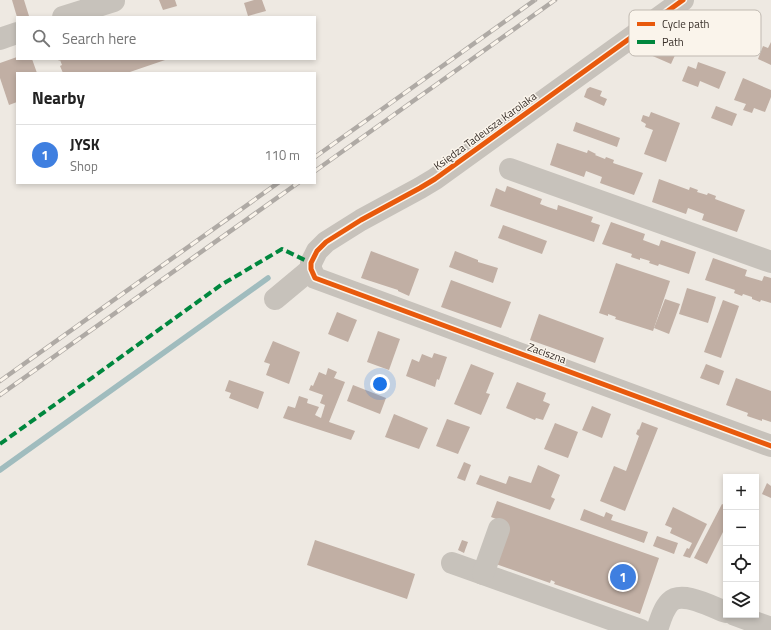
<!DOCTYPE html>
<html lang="en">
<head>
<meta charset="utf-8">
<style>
	body { margin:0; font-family:"Titillium Web",sans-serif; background:#f6f6f6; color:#222 }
	.controls { position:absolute; right:12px; bottom:12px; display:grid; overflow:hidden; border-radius:0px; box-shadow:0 2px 6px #0003 }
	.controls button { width:36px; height:36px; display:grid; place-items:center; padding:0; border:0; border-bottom:1px solid #e0e0e0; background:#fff; color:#222; font:20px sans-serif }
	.you { position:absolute; left:380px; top:384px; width:14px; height:14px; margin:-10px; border:3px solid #fff; border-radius:50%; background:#1a73e8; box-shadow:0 0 0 6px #1a73e833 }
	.badge { display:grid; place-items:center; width:26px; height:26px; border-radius:50%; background:#d93025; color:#fff; font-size:13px; font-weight:700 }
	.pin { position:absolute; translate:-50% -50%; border:2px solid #fff; box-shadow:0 1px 4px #0006 }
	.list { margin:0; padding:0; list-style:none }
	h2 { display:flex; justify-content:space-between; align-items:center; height:52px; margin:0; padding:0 16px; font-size:17px }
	h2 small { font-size:13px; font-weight:400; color:#767676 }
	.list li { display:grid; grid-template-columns:26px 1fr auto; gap:12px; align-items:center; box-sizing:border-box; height:60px; padding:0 16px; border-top:1px solid #e0e0e0 }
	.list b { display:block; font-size:15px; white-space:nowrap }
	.list p { margin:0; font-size:13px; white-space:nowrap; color:#767676 }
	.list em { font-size:13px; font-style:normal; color:#767676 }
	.icon { flex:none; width:22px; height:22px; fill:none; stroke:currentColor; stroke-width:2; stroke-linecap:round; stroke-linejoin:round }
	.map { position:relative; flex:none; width:771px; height:630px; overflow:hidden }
	.search { position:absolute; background:#fff; box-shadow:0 2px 6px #0003; left:16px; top:16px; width:300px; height:44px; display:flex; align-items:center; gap:10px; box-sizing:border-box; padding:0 14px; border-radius:0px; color:#767676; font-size:15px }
	.panel { position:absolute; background:#fff; box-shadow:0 2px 6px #0003; left:16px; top:72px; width:300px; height:112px; border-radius:0px }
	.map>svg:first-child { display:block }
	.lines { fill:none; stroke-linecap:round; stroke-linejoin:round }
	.stream { stroke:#a0bcbe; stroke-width:5.5 }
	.building { fill:#c1afa4 }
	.minor { stroke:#c7c2bb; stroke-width:22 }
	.rail-casing { stroke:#afaaa5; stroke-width:4.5 }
	.rail { stroke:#faf4eb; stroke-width:3; stroke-dasharray:9; stroke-linecap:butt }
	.quiet { stroke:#00873e; stroke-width:4; stroke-dasharray:8 4; stroke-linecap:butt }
	.cycleway-casing { stroke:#faf4eb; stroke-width:8 }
	.cycleway { stroke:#e8590c; stroke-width:5 }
	.labels { text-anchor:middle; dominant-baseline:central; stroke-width:3; stroke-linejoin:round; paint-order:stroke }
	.street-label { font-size:11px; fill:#382f29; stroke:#faf4eb }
	.key { fill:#faf4eb; stroke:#c0b9b1; stroke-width:1 }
	.key-label { font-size:11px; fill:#382f29 }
</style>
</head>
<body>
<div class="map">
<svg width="771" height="630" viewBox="0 0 771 630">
	<rect width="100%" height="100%" fill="#eee9e2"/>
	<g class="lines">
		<path class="stream" d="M0 470 268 278"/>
	</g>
	<g class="building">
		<path d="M12 0H24L29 16 17 17Z"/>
		<path d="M159 0H175L177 6 163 10Z"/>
		<path d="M254 0H262L266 11 248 16 244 3Z"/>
		<path d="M771 42V65L758 59 763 46 768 48Z"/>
		<path d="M652 43 676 53 671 64 648 54Z"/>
		<path d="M17 57V59H32L37 73H17V102L9 105 0 78V63Z"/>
		<path d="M58 59H168L127 73H63L60 66 62 65 60 60 59 61Z"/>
		<path d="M698 62 726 72 719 89 700 81 698 87 682 81 688 66 696 69Z"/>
		<path d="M743 78 771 90V97L765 112 754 108 752 113 743 110 746 104 734 100Z"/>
		<path d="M590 87 602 91 600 96 607 99 604 106 584 97 587 89Z"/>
		<path d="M716 106 737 114 732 126 711 118Z"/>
		<path d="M651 112 680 123 666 162 644 154 653 130 645 127 646 124 641 121 643 115 649 117Z"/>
		<path d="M576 122 620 138 617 147 573 131Z"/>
		<path d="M557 143 587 153 588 150 596 154 595 155 605 159 606 157 614 160 613 163 643 173 634 195 600 183 602 177 586 171 584 177 550 165Z"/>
		<path d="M659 179 689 190 690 187 698 190 697 192 707 195 708 193 716 196 715 199 745 210 737 232 702 220 704 214 688 208 686 214 652 202Z"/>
		<path d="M507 186 542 199 540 204 548 207 557 210 558 205 593 217 591 222 600 225 594 242 490 206 496 188 505 192Z"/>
		<path d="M611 222 645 234 643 240 659 246 661 240 696 252 689 274 659 264 658 266 649 263 650 261 640 258V260L631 257 632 254 602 244Z"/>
		<path d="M503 225 547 241 542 254 498 238Z"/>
		<path d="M371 251 419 269 409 296 398 291V290L361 278Z"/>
		<path d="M455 251 478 260V262L498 268 493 283 449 267Z"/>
		<path d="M713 258 747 270 745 276 762 281 764 276 771 278V303L761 300 760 302 752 299V297L743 294 742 296 734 293 735 290 705 280Z"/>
		<path d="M616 263 670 281 653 331 615 319 616 317 608 314V316L599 313Z"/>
		<path d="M451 280 511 302 501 328 441 307Z"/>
		<path d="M687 288 716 297 708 323 679 314Z"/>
		<path d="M665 299 680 304 669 334 654 328Z"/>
		<path d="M723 300 739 306 721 358 704 352Z"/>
		<path d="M337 312 357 320 348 342 328 334Z"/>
		<path d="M539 314 604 338 595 363 530 340Z"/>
		<path d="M378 331 400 339 389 370 367 362Z"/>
		<path d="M273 341 300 352 289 384 266 375 270 364 264 362Z"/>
		<path d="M434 353 447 357 439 380 437 379 435 387 406 376 412 359 419 362 422 354 432 358Z"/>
		<path d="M471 364 494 373 486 393 490 394 481 415 454 404Z"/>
		<path d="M706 364 724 371 719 385 700 378Z"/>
		<path d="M328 368 337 372 334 378 345 382 329 422 355 431 351 440 283 418 288 406 295 408 299 396 308 399 307 403 319 407 315 415 321 418 325 405 320 403 323 395 309 390 311 385 313 386 319 372 326 375Z"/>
		<path d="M736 378 771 391V422L762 419V421L747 416 748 413 726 405Z"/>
		<path d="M229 380 264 392 258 409 229 398 231 393 225 391Z"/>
		<path d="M517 382 546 393 543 401 550 404 543 420 536 418 535 420 506 408Z"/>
		<path d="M353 385 386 398 380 414 347 401Z"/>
		<path d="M592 406 611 414 602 438 582 430Z"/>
		<path d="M394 414 428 428 419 449 385 437Z"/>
		<path d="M447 419 470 427 458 454 436 446Z"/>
		<path d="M642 422 658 428 625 511 600 501 614 466 626 471 639 436 636 434 638 429 639 430Z"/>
		<path d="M555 423 578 432 568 458 544 449Z"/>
		<path d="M464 462 471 465 465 481 457 478Z"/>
		<path d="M538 465 560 475 551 497 555 499 550 510 476 484 480 475 506 484 509 476 531 483Z"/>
		<path d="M767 483 771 486V498L762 494Z"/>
		<path d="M497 501 659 558 640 614 554 584 555 582 551 580 550 583 493 563 507 523 491 517Z"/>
		<path d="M722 504 726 506V526L707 564 694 558Z"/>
		<path d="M673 507 707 524 690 558 683 556 687 548 689 549 692 543 670 533 672 528 665 525Z"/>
		<path d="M584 509 604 517 606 512 613 515 611 520 648 532 644 543 580 520Z"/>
		<path d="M657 536 678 543 674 554 653 546Z"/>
		<path d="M315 540 415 574 407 599 307 565Z"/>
		<path d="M462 540 468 542 464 553 458 550Z"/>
	</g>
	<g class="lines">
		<g class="minor">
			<path d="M683 0 435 179 420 188 361 220 326 242 317 251 311 263V269L315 278 771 446"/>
			<path d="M63 17 114 1"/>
			<path d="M0 39 17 33"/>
			<path d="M510 169 771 262"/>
			<path d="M275 299 311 269"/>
			<path d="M452 563 641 630"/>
			<path d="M483 574 499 529"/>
			<path d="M735 615 771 628"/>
			<path d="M657 630C660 621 663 609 670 602 682 590 712 607 726 612"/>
		</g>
		<defs>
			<g id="rail">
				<path d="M315 157 535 0"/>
				<path d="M315 171 555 0"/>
				<path d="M0 381 278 183"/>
				<path d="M0 395 298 183"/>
			</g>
		</defs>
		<use href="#rail" class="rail-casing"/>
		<use href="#rail" class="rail"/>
		<path class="quiet" d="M0 444 221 285 282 249 311 263"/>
		<defs>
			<path id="cycleway" d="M683 0 435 179 420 188 361 220 326 242 317 251 311 263V269L315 278 771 446"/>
		</defs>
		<use href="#cycleway" class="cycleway-casing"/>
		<use href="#cycleway" class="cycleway"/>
	</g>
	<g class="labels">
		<g class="street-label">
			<text transform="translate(485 131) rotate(-36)">Księdza Tadeusza Karolaka</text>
			<text transform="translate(547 353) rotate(20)">Zaciszna</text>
		</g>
	</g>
	<rect x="629" y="10" width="132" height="46" rx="6" class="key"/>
	<rect x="637" y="22" width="18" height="4" fill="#e8590c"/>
	<rect x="637" y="40" width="18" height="4" fill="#00873e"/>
	<g class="key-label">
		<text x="662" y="28">Cycle path</text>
		<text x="662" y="46">Path</text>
	</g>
</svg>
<div class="controls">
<button>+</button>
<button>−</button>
<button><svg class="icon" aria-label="locate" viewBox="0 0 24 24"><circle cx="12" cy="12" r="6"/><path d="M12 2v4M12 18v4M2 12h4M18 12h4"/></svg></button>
<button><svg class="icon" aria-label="layers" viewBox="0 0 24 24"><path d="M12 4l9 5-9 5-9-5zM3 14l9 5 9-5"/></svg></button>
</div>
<div class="you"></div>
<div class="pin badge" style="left:623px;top:577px;background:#3f7fe0">1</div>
<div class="search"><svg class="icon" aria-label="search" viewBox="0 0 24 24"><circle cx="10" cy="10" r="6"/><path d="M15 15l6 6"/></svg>Search here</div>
<section class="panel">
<h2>Nearby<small></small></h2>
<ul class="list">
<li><span class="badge" style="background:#3f7fe0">1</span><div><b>JYSK</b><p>Shop</p></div><em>110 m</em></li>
</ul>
</section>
</div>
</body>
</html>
